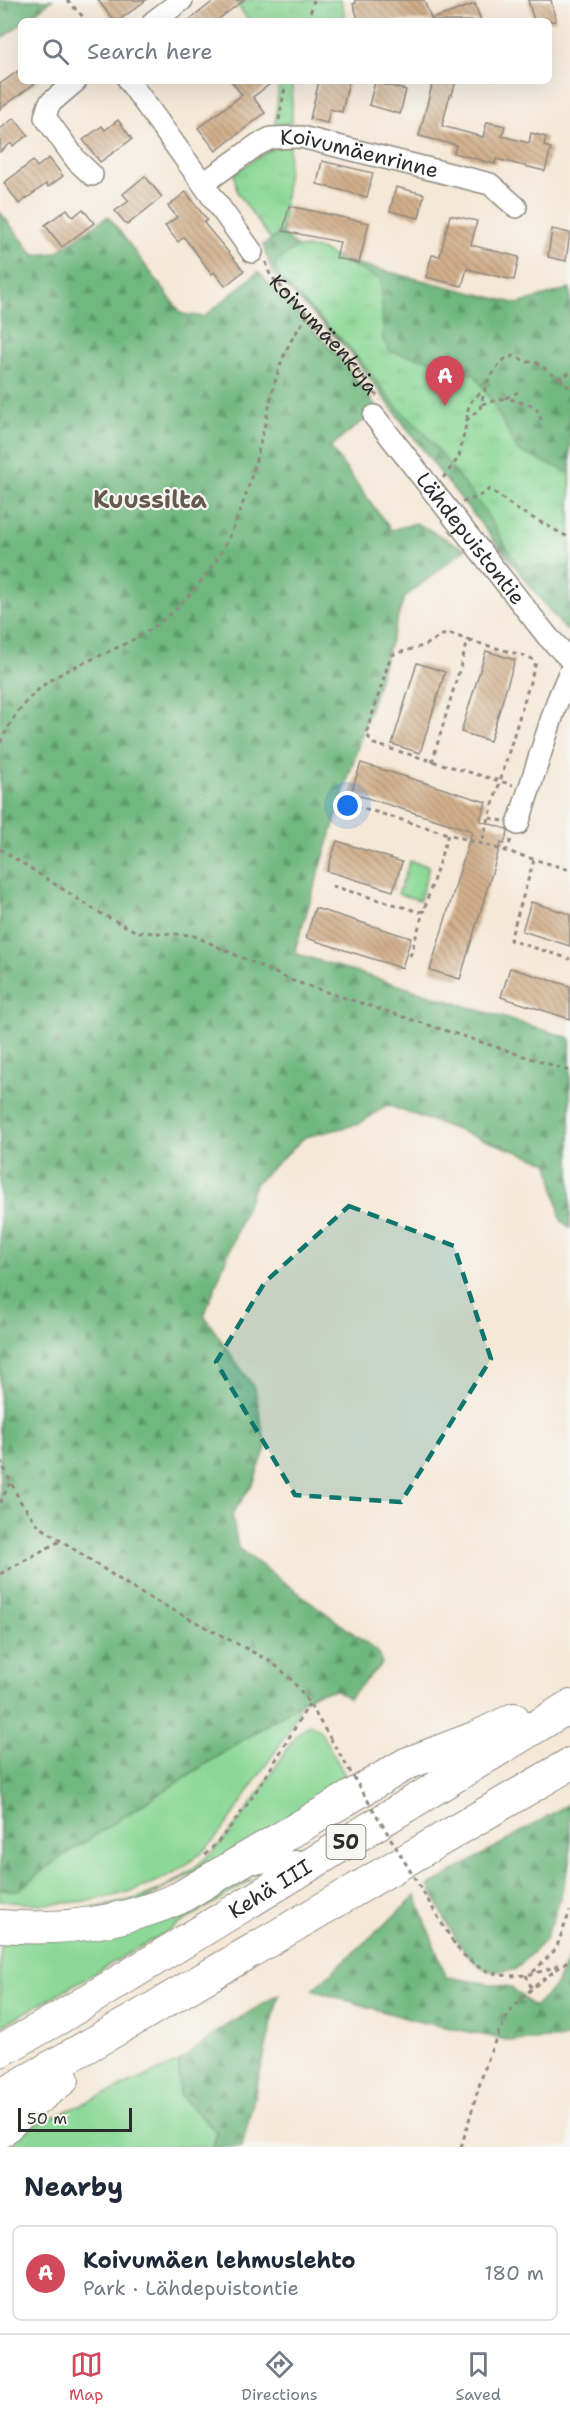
<!DOCTYPE html>
<html lang="en">
<head>
<meta charset="utf-8">
<style>
	body { margin:0; font-family:"Shantell Sans",sans-serif; background:#f6f6f7; color:#1f2937 }
	.scale { position:absolute; left:18px; bottom:15px; width:114px; box-sizing:border-box; padding-left:6px; border:3px solid #2b2b2b; border-top:0; font-size:16px; line-height:21px; white-space:nowrap; color:#2b2b2b; -webkit-text-stroke:4px #f6f6f2; paint-order:stroke }
	.you { position:absolute; left:348px; top:806px; width:21px; height:21px; margin:-15px; border:4px solid #fff; border-radius:50%; background:#1a73e8; box-shadow:0 0 0 9px #1a73e833 }
	.badge { display:grid; place-items:center; width:39px; height:39px; border-radius:50%; background:#d1495b; color:#fff; font-size:20px; font-weight:700 }
	.pin { position:absolute; translate:-50% -50px; filter:drop-shadow(0 2px 3px #0008) }
	.pin::after { content:''; position:absolute; top:32px; width:21px; height:18px; background:inherit; clip-path:polygon(0 0,100% 0,50% 100%) }
	.list { margin:0; padding:0; list-style:none }
	h2 { display:flex; justify-content:space-between; align-items:center; height:78px; margin:0; padding:0 24px; font-size:26px }
	h2 small { font-size:20px; font-weight:400; color:#747a83 }
	.list li { display:grid; grid-template-columns:39px 1fr auto; gap:18px; align-items:center; box-sizing:border-box; height:96px; margin:0 12px 12px; padding:0 12px; border:2px solid #e0e1e3; border-radius:9px }
	.list b { display:block; font-size:22px; white-space:nowrap }
	.list p { margin:0; font-size:20px; white-space:nowrap; color:#747a83 }
	.list em { font-size:20px; font-style:normal; color:#747a83 }
	.icon { flex:none; width:33px; height:33px; fill:none; stroke:currentColor; stroke-width:2; stroke-linecap:round; stroke-linejoin:round }
	.map { position:relative; flex:none; width:570px; height:2147px; overflow:hidden }
	.search { position:absolute; background:#fff; box-shadow:0 6px 24px #0002; left:18px; right:18px; top:18px; height:66px; display:flex; align-items:center; gap:15px; box-sizing:border-box; padding:0 21px; border-radius:9px; color:#747a83; font-size:22px }
	.sheet { height:186px; background:#fff }
	nav { display:flex; justify-content:space-around; align-items:center; box-sizing:border-box; height:84px; border-top:2px solid #e0e1e3; background:#fff; font-size:16px; color:#747a83 }
	nav a { display:grid; justify-items:center; gap:3px }
	nav .on { color:#d1495b }
	.map>svg:first-child { display:block }
	.grass { fill:#8bd896; stroke:#5b8260; stroke-width:1.5 }
	.forest { fill:url(#forest-firs); stroke:#4e7255; stroke-width:1.5 }
	.park { fill:url(#park-tufts); stroke:#5b8260; stroke-width:1.5 }
	.building { fill:url(#building-back-hatch) }
	.lines { fill:none; stroke-linecap:round; stroke-linejoin:round }
	.minor-casing { stroke:#908a81; stroke-width:24 }
	.highway-casing { stroke:#908a81; stroke-width:34 }
	.path { stroke:#908a81; stroke-width:3; stroke-dasharray:4.5 4.5; stroke-linecap:butt }
	.minor { stroke:#fff; stroke-width:21 }
	.highway { stroke:#fff; stroke-width:32 }
	.path-bridge { stroke:#908a81; stroke-width:3; stroke-dasharray:4.5 4.5; stroke-linecap:butt }
	.marked { fill:#0f766e; fill-opacity:0.2; stroke:#0f766e; stroke-width:4.5; stroke-dasharray:12 8; stroke-linejoin:round }
	.labels { text-anchor:middle; dominant-baseline:central; stroke-width:4.5; stroke-linejoin:round; paint-order:stroke }
	.shield { fill:#f6f6f2; stroke:#686867; stroke-width:1.5 }
	.shield-label { font-size:20px; font-weight:bold; fill:#2b2b2b }
	.street-label { font-size:21px; fill:#2b2b2b; stroke:#f6f6f2 }
	.quarter-label { font-size:24px; font-weight:bold; fill:#655a4d; stroke:#f6f6f2 }
</style>
</head>
<body>
<div class="map">
<svg width="570" height="2147" viewBox="0 0 570 2147">
	<defs>
		<pattern id="forest-firs" width="22" height="20" patternUnits="userSpaceOnUse" patternTransform="scale(1.5)"><rect width="22" height="20" fill="#70b87f"/><path d="M5 1l3.5 6h-7zM16 11l3.5 6h-7z" fill="#5c9668"/></pattern>
		<pattern id="park-tufts" width="24" height="20" patternUnits="userSpaceOnUse" patternTransform="scale(1.5)"><rect width="24" height="20" fill="#8bd896"/><path d="M3 7l-1-3M5 7V3M7 7l1-3M15 17l-1-3M17 17v-4M19 17l1-3" fill="none" stroke="#78ba81"/></pattern>
		<pattern id="building-back-hatch" width="6" height="6" patternUnits="userSpaceOnUse" patternTransform="scale(1.5)"><rect width="6" height="6" fill="#d2b08d"/><path d="M-1 5l2 2M0 0l6 6M5-1l2 2" fill="none" stroke="#ab8f73"/></pattern>
	</defs>
	<rect width="100%" height="100%" fill="#f6f6f2"/>
	<filter id="ink" filterUnits="userSpaceOnUse"><feTurbulence type="fractalNoise" baseFrequency=".0167" numOctaves="2"/><feDisplacementMap in="SourceGraphic" scale="12" xChannelSelector="R" yChannelSelector="G"/><feConvolveMatrix kernelMatrix="1 2 1 2 8 2 1 2 1" color-interpolation-filters="sRGB"/></filter>
	<filter id="wash" filterUnits="userSpaceOnUse"><feTurbulence type="fractalNoise" baseFrequency=".008" numOctaves="4" result="noise"/><feDisplacementMap in="SourceGraphic" scale="24" xChannelSelector="R" yChannelSelector="G"/><feGaussianBlur stdDeviation="1.35" result="paint"/><feColorMatrix in="noise" values="0 0 0 0 0 0 0 0 0 0 0 0 0 0 0 0 0 1.4 0 .05"/><feComposite in="paint" operator="in"/></filter>
	<g filter="url(#wash)">
		<rect width="100%" height="100%" fill="#f5e8d7"/>
		<g class="grass">
			<path d="M299 1704C296 1725 272 1756 259 1775 245 1796 232 1820 215 1839 163 1898 74 1910 0 1901V1888L17 1891 56 1860Z"/>
			<path d="M310 1724 320 1731 351 1786 136 1904 53 1913C87 1909 120 1905 152 1893 222 1864 257 1794 297 1734Z"/>
			<path d="M229 1880H251L161 1935 0 2027V1936Z"/>
			<path d="M179 2062V2094L217 2133 213 2147H8L32 2126Z"/>
		</g>
		<g class="forest">
			<path d="M0 0H52L24 21H21V24L0 40Z"/>
			<path d="M0 212 34 255 56 253 108 216 182 314 204 317 258 272 341 359 378 409 330 447 391 530 416 523 465 549 404 598 294 953 570 1038V1228L561 1220 549 1163 387 1105 359 1124 305 1137 255 1184 204 1316 255 1389 266 1448 253 1484 232 1514 238 1548 377 1651 382 1663 349 1698 336 1690 316 1693 56 1860 17 1891 0 1888Z"/>
			<path d="M282 233 300 250 518 304 570 288V632L562 626 442 475 349 351 273 273 263 245Z"/>
			<path d="M570 1803V1862L557 1909 545 1940 515 1970C508 1970 499 1972 491 1971 463 1966 441 1909 429 1886Z"/>
			<path d="M416 1896 446 1977 511 1987 534 2007 556 1985 570 1954V2038L512 2041 412 2020 312 1990Z"/>
			<path d="M279 1994 242 2147H213L217 2133 179 2094V2062L218 2031Z"/>
		</g>
		<g class="park">
			<path d="M234 0H341L346 21H249Z"/>
			<path d="M279 81H292V123L275 125Z"/>
			<path d="M290 144 282 233 271 240 237 192 234 174C253 160 267 148 290 144Z"/>
			<path d="M296 247 320 249 381 280 383 340 391 352 442 363 475 375 492 402 518 451 570 473V567L518 566 485 511 424 432 399 409 349 347 282 281 275 264Z"/>
			<path d="M410 861 429 866 420 900 398 894Z"/>
		</g>
		<g id="blocks">
			<g class="building">
				<path d="M98 0H146L118 21H114Z"/>
				<path d="M215 0H244L216 21H188Z"/>
				<path d="M355 0H424L432 21H359L353 4 356 3Z"/>
				<path d="M528 0H551L556 21H534Z"/>
				<path d="M475 4 481 21H432V19Z"/>
				<path d="M21 69V81H38L0 109V84Z"/>
				<path d="M231 81H274L253 97 265 113 216 151 198 128 242 95Z"/>
				<path d="M319 81H349L342 112 330 109 327 123 310 119Z"/>
				<path d="M433 81H456L452 95 450 94 442 126 483 137 487 122 505 126 502 136 529 143 531 133 546 137 544 146 551 148 545 171 496 159 495 164 454 153 456 145 419 136Z"/>
				<path d="M375 82 406 90 400 114 369 105Z"/>
				<path d="M14 118 28 135 13 146 11 143 0 152V129Z"/>
				<path d="M118 120 132 139 100 162 83 140 102 126 105 130Z"/>
				<path d="M49 158 63 176 48 187 46 184 19 204 4 183 33 161 37 167Z"/>
				<path d="M322 161 373 173 367 197 317 184Z"/>
				<path d="M145 176 162 197 127 225 115 211 129 201 123 194Z"/>
				<path d="M396 187 424 194 419 218 390 211Z"/>
				<path d="M186 192 207 220 204 223 244 271 225 286 214 272 212 274 184 237 178 242 165 226 177 217 168 206Z"/>
				<path d="M289 206 369 223 359 263 336 258 340 242 283 231Z"/>
				<path d="M67 209 73 217 83 209 94 223 62 247 45 225Z"/>
				<path d="M450 215 477 221 471 245 519 257 514 280 467 269 462 286 426 277 432 255 440 256Z"/>
				<path d="M552 229 570 233 566 261 548 257Z"/>
				<path d="M486 651 515 660 490 741 461 732Z"/>
				<path d="M417 663 445 672 420 753 392 744Z"/>
				<path d="M361 763 486 802 480 821 507 829 508 832 504 844 501 843 460 979 430 970 472 831 351 793Z"/>
				<path d="M337 841 402 862 393 891 327 871Z"/>
				<path d="M531 902 570 914V946L522 931Z"/>
				<path d="M315 908 411 938 402 968 306 938Z"/>
				<path d="M510 968 570 986V1019L501 997Z"/>
			</g>
		</g>
	</g>
	<g filter="url(#ink)">
		<use href="#blocks" fill-opacity="0" stroke="#908a81" stroke-width="1.5"/>
		<g class="lines">
			<defs>
				<g id="minor">
					<path d="M154 21 182 0"/>
					<path d="M76 81 49 104 45 117 77 161 92 175"/>
					<path d="M129 81 252 252"/>
					<path id="s2" d="M204 183 257 145 271 138 301 137 490 184 516 207"/>
					<path id="s3" d="M374 416 548 637 570 659"/>
					<path d="M518 824 557 702 570 671"/>
					<path d="M243 1863 311 1861"/>
				</g>
				<g id="highway">
					<path d="M0 1926C62 1931 122 1923 179 1898L406 1764 477 1737 514 1719"/>
					<path id="s4" d="M0 2051 59 2018 570 1706"/>
					<path d="M0 2096 135 2019 570 1764"/>
					<path d="M0 2132 29 2105 63 2079"/>
				</g>
			</defs>
			<use href="#minor" class="minor-casing"/>
			<use href="#highway" class="highway-casing"/>
			<g class="path">
				<path d="M67 0 87 21"/>
				<path d="M308 21 314 0"/>
				<path d="M279 120 286 81"/>
				<path id="s1" d="M266 262 270 275 345 354 380 400"/>
				<path d="M561 378 563 384 570 387"/>
				<path d="M518 392 506 398 534 406 539 412 541 420"/>
				<path d="M482 404 506 398"/>
				<path d="M467 420C467 405 471 398 484 391"/>
				<path d="M443 478 459 457 467 420 480 408 487 382 499 365 506 358 514 356 528 362 534 361 558 378 570 373"/>
				<path d="M462 502 476 498 490 489 518 510 570 538"/>
				<path d="M471 641 451 634 442 635 426 645 391 655 366 734 374 744 513 785"/>
				<path d="M0 743C37 666 78 672 143 634 168 619 189 597 206 575 238 533 252 478 264 428 270 404 274 380 283 358 289 342 298 329 308 315"/>
				<path d="M432 762 467 644 472 641 478 643 529 657 536 662 481 844"/>
				<path d="M356 806 448 834"/>
				<path d="M490 818 503 821"/>
				<path d="M511 840 506 851 570 870"/>
				<path d="M0 849 100 913 137 932 192 935 293 981 570 1071"/>
				<path d="M534 860 510 940 570 959"/>
				<path d="M332 886 420 912 424 910 448 834 506 851"/>
				<path d="M410 956 424 910"/>
				<path d="M0 1460 20 1501 39 1526 137 1591 268 1660C299 1681 311 1707 330 1738"/>
				<path d="M0 1503 10 1483"/>
				<path d="M0 1574 60 1541"/>
				<path d="M205 1855C248 1813 278 1755 309 1704"/>
				<path d="M452 1940C478 1981 520 1984 562 1963"/>
				<path d="M533 1972 556 1949 570 1911"/>
				<path d="M526 1975 532 1989"/>
				<path d="M461 2147C474 2107 487 2046 511 2011 526 1990 550 1975 570 1959"/>
			</g>
			<use href="#minor" class="minor"/>
			<use href="#highway" class="highway"/>
			<path class="path-bridge" d="M330 1738 452 1940"/>
		</g>
	</g>
	<path class="marked" d="M349 1206 454 1246 491 1359 401 1502 295 1495 216 1362 265 1282Z"/>
	<g class="labels">
		<rect class="shield" x="326.5" y="1825" width="39" height="34" rx="4.5"/>
		<g class="shield-label">
			<text x="346" y="1842">50</text>
		</g>
		<g class="street-label">
			<text stroke="none"><textPath href="#s2" startOffset="171">Koivumäenrinne</textPath></text>
			<text stroke="none"><textPath href="#s1" startOffset="94">Koivumäenkuja</textPath></text>
			<text stroke="none"><textPath href="#s3" startOffset="156">Lähdepuistontie</textPath></text>
			<text stroke="none"><textPath href="#s4" startOffset="315">Kehä III</textPath></text>
		</g>
		<g class="quarter-label">
			<text x="150" y="500">Kuussilta</text>
		</g>
	</g>
</svg>
<div class="scale">50 m</div>
<div class="you"></div>
<div class="pin badge" style="left:445px;top:406px">A</div>
<div class="search"><svg class="icon" aria-label="search" viewBox="0 0 24 24"><circle cx="10" cy="10" r="6"/><path d="M15 15l6 6"/></svg>Search here</div>
</div>
<section class="sheet">
<h2>Nearby<small></small></h2>
<ul class="list">
<li><span class="badge">A</span><div><b>Koivumäen lehmuslehto</b><p>Park · Lähdepuistontie</p></div><em>180 m</em></li>
</ul>
</section>
<nav>
<a class="on"><svg class="icon" aria-label="map" viewBox="0 0 24 24"><path d="M3 6l6-2 6 2 6-2v14l-6 2-6-2-6 2zM9 4v14M15 6v14"/></svg>Map</a>
<a><svg class="icon" aria-label="directions" viewBox="0 0 24 24"><path d="M12 3l9 9-9 9-9-9zM9 14v-3h6M13 9l2 2-2 2"/></svg>Directions</a>
<a><svg class="icon" aria-label="saved" viewBox="0 0 24 24"><path d="M7 4h10v16l-5-4-5 4z"/></svg>Saved</a>
</nav>
</body>
</html>
